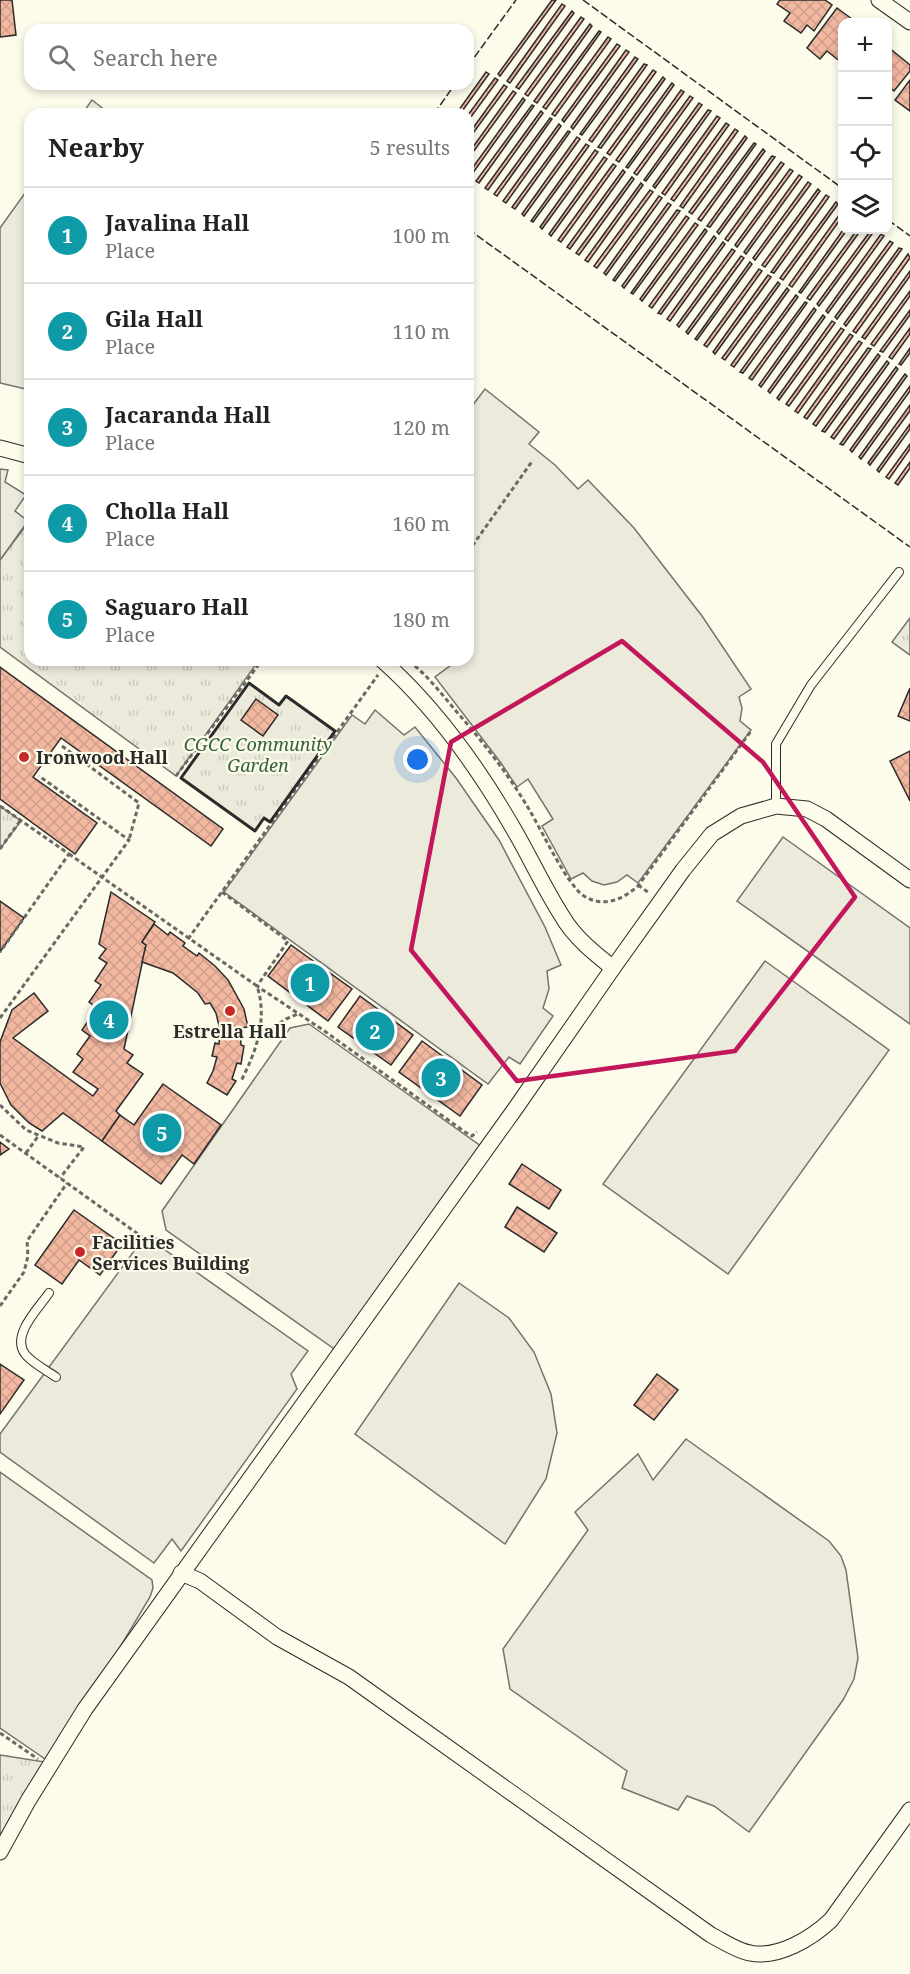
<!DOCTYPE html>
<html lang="en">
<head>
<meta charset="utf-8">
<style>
	body { margin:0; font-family:"Noto Serif",serif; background:#f2f2f2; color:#222 }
	.controls { position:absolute; right:18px; top:18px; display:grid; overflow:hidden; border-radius:12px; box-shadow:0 3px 9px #0003 }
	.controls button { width:54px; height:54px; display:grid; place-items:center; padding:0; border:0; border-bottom:2px solid #e0e0e0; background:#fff; color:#222; font:30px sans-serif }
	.you { position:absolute; left:418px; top:760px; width:21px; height:21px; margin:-15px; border:4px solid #fff; border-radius:50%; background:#1a73e8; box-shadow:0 0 0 9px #1a73e833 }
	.badge { display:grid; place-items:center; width:39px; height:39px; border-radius:50%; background:#c62828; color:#fff; font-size:20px; font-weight:700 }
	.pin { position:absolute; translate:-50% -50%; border:3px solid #fff; box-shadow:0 2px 6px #0006 }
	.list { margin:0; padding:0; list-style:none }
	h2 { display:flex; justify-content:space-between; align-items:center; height:78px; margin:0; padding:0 24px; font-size:26px }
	h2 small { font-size:20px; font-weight:400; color:#767676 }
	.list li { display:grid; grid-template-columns:39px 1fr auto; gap:18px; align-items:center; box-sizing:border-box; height:96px; padding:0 24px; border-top:2px solid #e0e0e0 }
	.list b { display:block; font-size:22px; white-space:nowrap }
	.list p { margin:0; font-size:20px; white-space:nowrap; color:#767676 }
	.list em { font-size:20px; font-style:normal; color:#767676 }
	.icon { flex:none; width:33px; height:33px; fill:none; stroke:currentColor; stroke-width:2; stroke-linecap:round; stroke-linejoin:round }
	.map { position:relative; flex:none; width:910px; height:1974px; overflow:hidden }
	.search { position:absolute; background:#fff; box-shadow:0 3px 9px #0003; left:24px; top:24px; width:450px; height:66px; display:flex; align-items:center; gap:15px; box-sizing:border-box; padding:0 21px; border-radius:18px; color:#767676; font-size:22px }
	.panel { position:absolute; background:#fff; box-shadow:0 3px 9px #0003; left:24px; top:108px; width:450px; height:558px; border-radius:18px }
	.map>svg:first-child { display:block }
	.grass { fill:#ecebdb; stroke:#74746e; stroke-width:1.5 }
	.park { fill:url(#park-tufts); stroke:#74746e; stroke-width:1.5 }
	.parking { fill:#eceadb; stroke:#74746e; stroke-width:1.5 }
	.building { fill:url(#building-cross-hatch); stroke:#2b2b2b; stroke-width:1.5 }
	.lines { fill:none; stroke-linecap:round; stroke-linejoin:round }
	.service-casing { stroke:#2b2b2b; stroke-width:10 }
	.minor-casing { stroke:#2b2b2b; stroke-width:17 }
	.path { stroke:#6a6964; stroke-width:3; stroke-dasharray:4.5 3; stroke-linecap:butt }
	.service { stroke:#fdfbea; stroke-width:8 }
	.minor { stroke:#fdfbea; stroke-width:15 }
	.fence { stroke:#2b2b2b; stroke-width:1.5; stroke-dasharray:8 3; stroke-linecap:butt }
	.wall { stroke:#2b2b2b; stroke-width:3 }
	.marked { fill:none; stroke:#c2185b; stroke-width:4.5; stroke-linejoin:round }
	.poi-dot { fill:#c62828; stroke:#fdfbea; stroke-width:2 }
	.labels { text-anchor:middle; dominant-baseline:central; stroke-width:4.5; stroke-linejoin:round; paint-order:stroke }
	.park-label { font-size:18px; font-style:italic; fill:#34623c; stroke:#fdfbea }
	.poi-label { font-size:18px; font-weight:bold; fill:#2b2b2b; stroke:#fdfbea; text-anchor:start }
</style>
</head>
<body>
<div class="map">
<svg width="910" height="1974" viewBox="0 0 910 1974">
	<defs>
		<pattern id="park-tufts" width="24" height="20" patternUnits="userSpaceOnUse" patternTransform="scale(1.5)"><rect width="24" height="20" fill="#ecebdb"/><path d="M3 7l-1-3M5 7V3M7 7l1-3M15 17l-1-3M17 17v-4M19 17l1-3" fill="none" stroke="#cbcabc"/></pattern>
		<pattern id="building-cross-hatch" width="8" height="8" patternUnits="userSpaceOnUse" patternTransform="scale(1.5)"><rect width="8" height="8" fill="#f2b8a0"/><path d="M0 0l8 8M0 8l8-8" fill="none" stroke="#d09e8a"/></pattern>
	</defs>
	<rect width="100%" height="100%" fill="#fdfbea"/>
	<g class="grass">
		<path d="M783 837 910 928V1024L737 901Z"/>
		<path d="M765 961 889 1050 728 1274 603 1184Z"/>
		<path d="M459 1283 509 1318 534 1352 551 1394 557 1433 546 1479 505 1544 355 1434Z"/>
		<path d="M686 1439 829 1541 841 1556 846 1570 858 1658 854 1679 843 1700 749 1832 714 1806 687 1796 678 1810 622 1788 627 1771 510 1689 503 1649 588 1530 575 1512 638 1454 653 1480Z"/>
	</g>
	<g class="park">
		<path d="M30 520V660H259L176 776 0 647V560Z"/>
		<path d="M910 618V655L892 642Z"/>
		<path d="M249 683 279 705 286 696 335 731 270 822 264 818 255 831 181 778Z"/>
		<path d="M0 806 21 821 0 849Z"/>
		<path d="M0 1755 51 1763 0 1838Z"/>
	</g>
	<g class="parking">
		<path d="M92 100 110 114H82Z"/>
		<path d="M30 186V390L0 383V228Z"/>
		<path d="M485 389 539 432 529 444 555 465 578 489 588 480 634 528 702 616 751 689 739 697 742 708 740 721 751 730 638 883 627 875 617 882 604 885 592 881 583 873 571 879 542 826 553 819 528 779 517 787 501 763 435 677 458 660H468V402L472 406Z"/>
		<path d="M0 469 8 470 5 482 26 495 15 511 28 521 0 560Z"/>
		<path d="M375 710 404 735 415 727 456 778 499 840 545 927 561 965 547 971 549 989 543 1008 553 1016 520 1064 509 1057 488 1084 224 892 352 715 365 724Z"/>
		<path d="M309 1024 485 1149 340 1353 166 1230 162 1211 290 1028Z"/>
		<path d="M148 1242 158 1245 308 1351 291 1374 297 1389 181 1551 172 1539 154 1563 0 1452V1434L137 1247Z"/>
		<path d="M0 1472 152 1580 153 1588 150 1597 51 1763 0 1728Z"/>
	</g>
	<g class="building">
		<path d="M0 0H12L16 35 0 37Z"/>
		<path d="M552 0H556L500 76 498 74Z"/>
		<path d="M780 0H825L832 5 814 31 807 25 801 33 784 21 790 13 777 4Z"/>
		<path d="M562 4 565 6 510 83 507 81Z"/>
		<path d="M837 8 856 22H842V63L827 51 820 59 807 48Z"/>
		<path d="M572 11 574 13 519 89 516 87Z"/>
		<path d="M581 17 584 19 528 96 525 94Z"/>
		<path d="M590 24 592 26 537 103 534 101Z"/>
		<path d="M599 31 601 32 546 109 543 107Z"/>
		<path d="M608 37 611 39 555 116 552 114Z"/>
		<path d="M617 44 620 46 564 122 562 120Z"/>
		<path d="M888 47 910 65V71L894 91 888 86Z"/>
		<path d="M626 50 629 52 573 129 571 127Z"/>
		<path d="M635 57 638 59 582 135 580 134Z"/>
		<path d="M644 64 647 65 592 142 589 140Z"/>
		<path d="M653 70 656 72 601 148 598 147Z"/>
		<path d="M486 72 489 74 460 114H456Z"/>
		<path d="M663 77 665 79 610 155 607 153Z"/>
		<path d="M495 78 498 80 468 121V115Z"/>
		<path d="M910 80V111L895 100Z"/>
		<path d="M672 83 674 85 619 162 616 160Z"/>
		<path d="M504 85 507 87 468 140V135Z"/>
		<path d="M681 90 684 92 628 168 626 167Z"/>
		<path d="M513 91 516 93 468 159V154Z"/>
		<path d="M690 96 693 98 637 175 634 173Z"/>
		<path d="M523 98 525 100 470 177 468 174Z"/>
		<path d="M699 103 702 105 646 181 644 180Z"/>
		<path d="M532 105 534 106 479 183 476 181Z"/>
		<path d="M708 110 711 111 655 188 653 186Z"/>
		<path d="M541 111 543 113 488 190 485 188Z"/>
		<path d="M717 116 720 118 665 195 662 193Z"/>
		<path d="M550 118 552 119 497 196 494 194Z"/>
		<path d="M726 123 729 125 674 201 671 199Z"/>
		<path d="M559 124 561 126 506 203 503 201Z"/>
		<path d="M735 129 738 131 683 208 680 206Z"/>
		<path d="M568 131 570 132 515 209 512 207Z"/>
		<path d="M745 136 747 138 692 214 689 212Z"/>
		<path d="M577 137 580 139 524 216 522 214Z"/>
		<path d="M754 143 756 144 701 221 698 219Z"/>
		<path d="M586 144 589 146 533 222 531 221Z"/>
		<path d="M763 149 765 151 710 227 707 226Z"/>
		<path d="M595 150 598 152 542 229 540 227Z"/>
		<path d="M772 156 775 157 719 234 717 232Z"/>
		<path d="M604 157 607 159 551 236 549 234Z"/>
		<path d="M781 162 784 164 728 241 725 239Z"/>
		<path d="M613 164 616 166 561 242 558 240Z"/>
		<path d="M790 169 793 171 737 247 735 245Z"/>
		<path d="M623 170 625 172 570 249 567 247Z"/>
		<path d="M799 175 802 177 746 254 744 252Z"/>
		<path d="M632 177 634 179 579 255 576 253Z"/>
		<path d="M808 182 811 184 755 260 753 258Z"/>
		<path d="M641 183 643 185 588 262 585 260Z"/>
		<path d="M818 189 820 191 765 267 762 265Z"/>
		<path d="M650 190 653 192 597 268 594 266Z"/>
		<path d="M826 195 829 197 774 273 771 272Z"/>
		<path d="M659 196 662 198 606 275 604 273Z"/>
		<path d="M836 202 838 204 783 280 780 278Z"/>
		<path d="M668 203 671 205 615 281 613 280Z"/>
		<path d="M677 210 680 211 624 288 622 286Z"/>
		<path d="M842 211V217L792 287 789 285Z"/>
		<path d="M686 216 689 218 633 294 631 293Z"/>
		<path d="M695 223 698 225 642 301 640 299Z"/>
		<path d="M705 229 707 231 652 308 649 306Z"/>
		<path d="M843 230H847L801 293 799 292Z"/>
		<path d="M857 230H861L810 300 807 298Z"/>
		<path d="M871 230H875L819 306 817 304Z"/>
		<path d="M881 234 884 236 828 313 826 311Z"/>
		<path d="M714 236 716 238 661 314 658 313Z"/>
		<path d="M890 241 893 243 837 319 835 317Z"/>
		<path d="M723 242 725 244 670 321 667 319Z"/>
		<path d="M899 248 902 249 846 326 844 324Z"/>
		<path d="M732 249 735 251 679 327 677 325Z"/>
		<path d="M908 254 910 258 856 333 853 331Z"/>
		<path d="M741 256 744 258 688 334 686 332Z"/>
		<path d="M750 262 752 264 697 340 695 339Z"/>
		<path d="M759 269 762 271 707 347 704 345Z"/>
		<path d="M910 271V276L865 339 862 337Z"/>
		<path d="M768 275 771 277 715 354 713 352Z"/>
		<path d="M778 282 780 284 725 360 722 358Z"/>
		<path d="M787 288 789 290 734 367 731 365Z"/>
		<path d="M910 291V296L874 346 871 344Z"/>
		<path d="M796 295 798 297 743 373 740 372Z"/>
		<path d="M805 302 807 303 752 380 749 378Z"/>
		<path d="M814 308 816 310 761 387 759 385Z"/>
		<path d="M910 310V315L883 352 880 351Z"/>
		<path d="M823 315 825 317 770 393 768 391Z"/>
		<path d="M832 321 835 323 779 400 777 398Z"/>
		<path d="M841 328 844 330 789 406 786 404Z"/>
		<path d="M910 328V334L892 359 889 357Z"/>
		<path d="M850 334 853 336 798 413 795 411Z"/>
		<path d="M859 341 862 343 807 419 804 417Z"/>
		<path d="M868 348 871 349 816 426 813 424Z"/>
		<path d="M910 348V353L901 365 899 364Z"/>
		<path d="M878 354 880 356 825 432 822 431Z"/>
		<path d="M887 361 889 363 834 439 831 437Z"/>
		<path d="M896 367 898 369 843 445 840 444Z"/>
		<path d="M905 374 907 376 852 452 850 450Z"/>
		<path d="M910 386V391L861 459 859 457Z"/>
		<path d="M910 405V411L870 465 868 463Z"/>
		<path d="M910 424V429L879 472 877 470Z"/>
		<path d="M910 444V449L889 479 886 477Z"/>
		<path d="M910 462V468L898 485 895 483Z"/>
		<path d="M0 667 223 829 211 846 61 738 33 777 97 823 75 854 0 799Z"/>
		<path d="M910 688V721L898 716Z"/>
		<path d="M256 699 278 715 263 736 241 720Z"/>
		<path d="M910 751V801L890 761Z"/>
		<path d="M111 892 155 922 142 942 146 945 124 1049 133 1055 127 1063 143 1074 116 1111 120 1115 102 1141 63 1113 42 1131 29 1123 11 1105 0 1083V1042L12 1010 34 993 48 1011 13 1038 93 1096 98 1089 73 1072 83 1059 77 1054 90 1036 82 1030 97 1008 89 1002 101 985 95 981 107 963 99 958 106 949 99 944Z"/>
		<path d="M0 901 24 918 0 952Z"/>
		<path d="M154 924 168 935 170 932 185 943 183 946 197 956 199 953 215 966 228 980 244 1009 248 1027 240 1028 241 1045 244 1046 241 1064 237 1063 232 1079 236 1081 227 1095 207 1083 213 1071 217 1057 212 1056 215 1043 219 1044 220 1030 216 1013 210 1003 205 1004 198 993 173 973 142 962 146 945 142 942Z"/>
		<path d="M291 945 352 989 328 1021 268 976Z"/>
		<path d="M360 996 413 1035 391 1065 338 1027Z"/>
		<path d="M422 1041 482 1085 460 1116 399 1072Z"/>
		<path d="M163 1084 221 1125 194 1164 182 1155 161 1184 102 1141 120 1115 134 1125Z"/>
		<path d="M0 1142 9 1149 0 1155Z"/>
		<path d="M522 1164 561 1190 549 1209 509 1184Z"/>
		<path d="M517 1207 557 1233 544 1252 505 1227Z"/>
		<path d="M74 1210 122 1244 100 1275 79 1260 62 1284 35 1265Z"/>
		<path d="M0 1364 24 1380 0 1414Z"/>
		<path d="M657 1374 678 1390 654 1420 634 1405Z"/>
	</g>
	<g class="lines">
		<defs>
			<g id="service">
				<path d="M776 806V744L811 685 899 572"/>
				<path d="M49 1293C38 1309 11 1335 25 1354 32 1363 46 1370 56 1377"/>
			</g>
			<g id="minor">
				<path d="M879 0 910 22"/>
				<path d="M0 448 30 456"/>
				<path d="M382 660C434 706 479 769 513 828 530 857 544 888 562 916 574 937 594 953 613 968"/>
				<path d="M181 1573 200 1581 277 1637 349 1677 711 1935C723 1941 737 1951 750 1953 778 1959 812 1938 831 1920L910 1810"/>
				<path d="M0 1852 28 1801 85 1709 515 1109 613 968 683 870 712 834 741 816 776 806 807 809 826 819 910 880"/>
			</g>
		</defs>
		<use href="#service" class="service-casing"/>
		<use href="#minor" class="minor-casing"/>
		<g class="path">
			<path d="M468 552 533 460"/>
			<path d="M409 661C427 675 441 693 456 711 483 742 509 775 530 811 542 831 567 885 584 896 603 908 622 900 638 886L751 731"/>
			<path d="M62 746 139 803 129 840"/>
			<path d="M176 776 262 660"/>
			<path d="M0 806 69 854 0 952"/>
			<path d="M0 849 20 821"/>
			<path d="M69 854 257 986C268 1019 256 1052 241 1081"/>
			<path d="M638 885 649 893"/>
			<path d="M222 892 288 941 257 986 323 1030 465 1132 472 1136 477 1132"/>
			<path d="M188 939 378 675"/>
			<path d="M0 1018 129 840 39 776"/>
			<path d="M261 1036 286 1019 298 1014"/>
			<path d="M0 1105 26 1130 58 1143 84 1147 60 1178"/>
			<path d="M0 1135 145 1239H157"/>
			<path d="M26 1153 39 1135"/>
			<path d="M0 1306 24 1272 28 1256 27 1241 67 1183"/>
			<path d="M0 1733 38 1759"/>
		</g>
		<use href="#service" class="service"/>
		<use href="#minor" class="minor"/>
		<g class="fence">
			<path d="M583 0 842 188"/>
			<path d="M468 66 516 0"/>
			<path d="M434 114 455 84"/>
			<path d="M888 220 910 236"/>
			<path d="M468 229 910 547"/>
		</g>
		<path class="wall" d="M249 683 279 705 286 696 335 731 270 822 264 818 255 831 181 778Z"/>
	</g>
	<path class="marked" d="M622 641 763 762 855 897 735 1051 517 1081 411 950 451 742Z"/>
	<g class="poi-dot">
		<circle cx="24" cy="757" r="6"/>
		<circle cx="230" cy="1011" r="6"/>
		<circle cx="80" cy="1252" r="6"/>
	</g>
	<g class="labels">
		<g class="park-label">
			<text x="258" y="744">CGCC Community<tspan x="258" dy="21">Garden</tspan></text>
		</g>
		<g class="poi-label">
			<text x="36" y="757">Ironwood Hall</text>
			<text x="230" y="1031" text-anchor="middle">Estrella Hall</text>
			<text x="92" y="1242">Facilities<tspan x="92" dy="21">Services Building</tspan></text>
		</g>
	</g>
</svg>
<div class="controls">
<button>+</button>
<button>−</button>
<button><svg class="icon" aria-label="locate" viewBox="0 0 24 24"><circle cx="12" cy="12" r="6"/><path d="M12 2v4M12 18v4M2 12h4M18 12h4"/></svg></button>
<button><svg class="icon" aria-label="layers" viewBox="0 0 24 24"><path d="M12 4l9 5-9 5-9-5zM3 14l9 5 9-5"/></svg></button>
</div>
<div class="you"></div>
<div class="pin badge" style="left:310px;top:983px;background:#0f9aa8">1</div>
<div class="pin badge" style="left:375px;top:1031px;background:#0f9aa8">2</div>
<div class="pin badge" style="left:441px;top:1078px;background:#0f9aa8">3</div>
<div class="pin badge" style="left:109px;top:1020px;background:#0f9aa8">4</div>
<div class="pin badge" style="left:162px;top:1133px;background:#0f9aa8">5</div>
<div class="search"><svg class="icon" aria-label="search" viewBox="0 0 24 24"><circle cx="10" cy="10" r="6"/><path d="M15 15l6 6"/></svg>Search here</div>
<section class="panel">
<h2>Nearby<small>5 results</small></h2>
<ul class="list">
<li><span class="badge" style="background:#0f9aa8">1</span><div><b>Javalina Hall</b><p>Place</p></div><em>100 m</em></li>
<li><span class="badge" style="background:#0f9aa8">2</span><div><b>Gila Hall</b><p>Place</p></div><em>110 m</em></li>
<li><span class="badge" style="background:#0f9aa8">3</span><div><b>Jacaranda Hall</b><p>Place</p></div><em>120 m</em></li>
<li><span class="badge" style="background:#0f9aa8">4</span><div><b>Cholla Hall</b><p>Place</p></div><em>160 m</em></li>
<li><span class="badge" style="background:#0f9aa8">5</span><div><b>Saguaro Hall</b><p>Place</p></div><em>180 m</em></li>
</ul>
</section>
</div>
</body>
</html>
